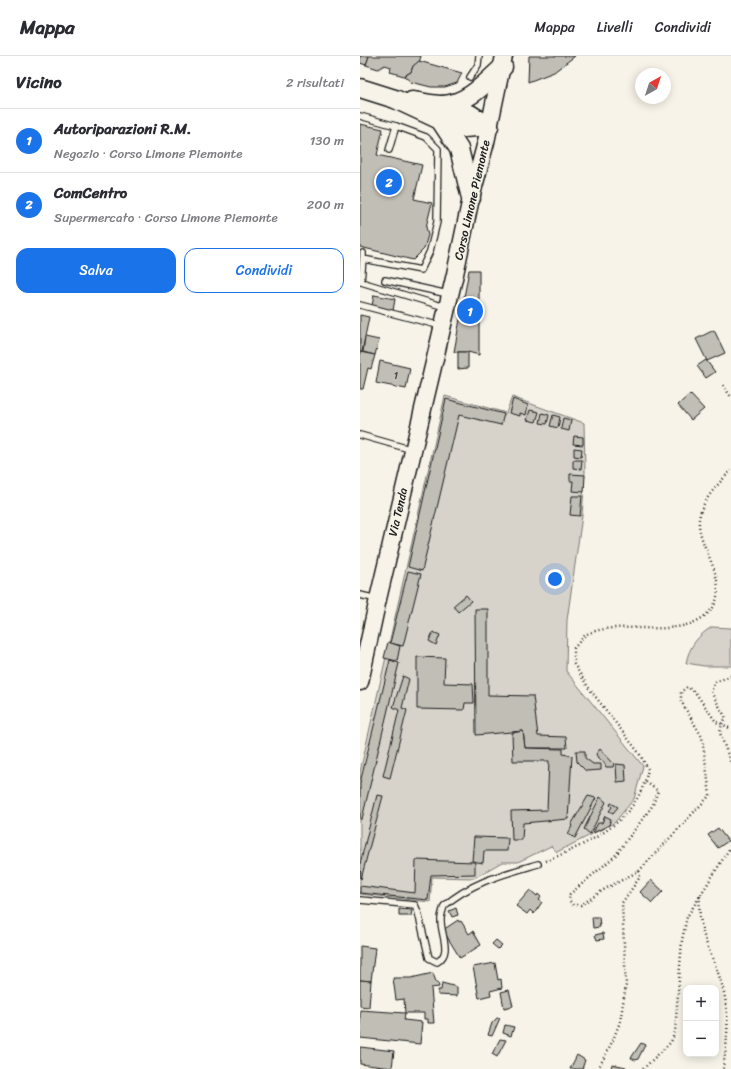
<!DOCTYPE html>
<html lang="it">
<head>
<meta charset="utf-8">
<style>
	body { margin:0; font-family:Sriracha,sans-serif; background:#f7f7f7; color:#2b2b33 }
	.controls { position:absolute; right:12px; bottom:12px; display:grid; overflow:hidden; border-radius:8px; box-shadow:0 2px 10px #0003 }
	.controls button { width:36px; height:36px; display:grid; place-items:center; padding:0; border:0; border-bottom:1px solid #e1e1e2; background:#fff; color:#2b2b33; font:20px sans-serif }
	.compass { position:absolute; left:275px; top:12px; width:36px; height:36px; border-radius:50%; background:#fff; box-shadow:0 2px 10px #0003; rotate:39deg }
	.you { position:absolute; left:195px; top:523px; width:14px; height:14px; margin:-10px; border:3px solid #fff; border-radius:50%; background:#1a73e8; box-shadow:0 0 0 6px #1a73e833 }
	.badge { display:grid; place-items:center; width:26px; height:26px; border-radius:50%; background:#1a73e8; color:#fff; font-size:13px; font-weight:700 }
	.pin { position:absolute; translate:-50% -50%; border:2px solid #fff; box-shadow:0 1px 4px #0006 }
	.list { margin:0; padding:0; list-style:none }
	h2 { display:flex; justify-content:space-between; align-items:center; height:52px; margin:0; padding:0 16px; font-size:17px }
	h2 small { font-size:13px; font-weight:400; color:#7c7c81 }
	.list li { display:grid; grid-template-columns:26px 1fr auto; gap:12px; align-items:center; box-sizing:border-box; height:64px; padding:0 16px; border-top:1px solid #e1e1e2 }
	.list b { display:block; font-size:15px; white-space:nowrap }
	.list p { margin:0; font-size:13px; white-space:nowrap; color:#7c7c81 }
	.list em { font-size:13px; font-style:normal; color:#7c7c81 }
	.actions { display:flex; gap:8px; padding:12px 16px }
	.actions a { flex:1; padding:9px 0; border:1px solid #1a73e8; border-radius:12px; text-align:center; font-size:14px; color:#1a73e8 }
	.actions .main { background:#1a73e8; color:#fff }
	.map { position:relative; flex:none; width:371px; height:1013px; overflow:hidden }
	header { display:flex; align-items:center; gap:24px; box-sizing:border-box; height:56px; padding:0 20px; background:#fff; border-bottom:1px solid #e1e1e2 }
	header strong { font-size:19px }
	nav { display:flex; gap:22px; margin-inline-start:auto; font-size:14px }
	main { display:flex }
	aside { flex:1; background:#fff }
	.map>svg:first-child { display:block }
	.green { fill:#d7d3cb; stroke:#7a7874 }
	.building { fill:#c0beb5; stroke:#1c1c1c }
	.lines { fill:none; stroke-linecap:round; stroke-linejoin:round }
	.lane-casing { stroke:#1c1c1c; stroke-width:8 }
	.secondary-casing { stroke:#1c1c1c; stroke-width:19 }
	.primary-casing { stroke:#1c1c1c; stroke-width:21 }
	.path { stroke:#1c1c1c; stroke-width:2.5; stroke-dasharray:1 3; stroke-linecap:butt }
	.lane { stroke:#f7f3e8; stroke-width:5.5 }
	.secondary { stroke:#f7f3e8; stroke-width:16 }
	.primary { stroke:#f7f3e8; stroke-width:18 }
	.labels { text-anchor:middle; dominant-baseline:central; stroke-width:3; stroke-linejoin:round; paint-order:stroke }
	.number-label { font-size:10px; fill:#454442 }
	.street-label { font-size:12px; fill:#1c1c1c; stroke:#f7f3e8 }
</style>
</head>
<body>
<header>
<strong>Mappa</strong>
<nav><a>Mappa</a><a>Livelli</a><a>Condividi</a></nav>
</header>
<main>
<aside>
<h2>Vicino<small>2 risultati</small></h2>
<ul class="list">
<li><span class="badge">1</span><div><b>Autoriparazioni R.M.</b><p>Negozio · Corso Limone Piemonte</p></div><em>130 m</em></li>
<li><span class="badge">2</span><div><b>ComCentro</b><p>Supermercato · Corso Limone Piemonte</p></div><em>200 m</em></li>
</ul>
<div class="actions"><a class="main">Salva</a><a>Condividi</a></div>
</aside>
<div class="map">
<svg width="371" height="1013" viewBox="0 0 371 1013">
	<rect width="100%" height="100%" fill="#f7f3e8"/>
	<filter id="ink" filterUnits="userSpaceOnUse"><feTurbulence type="fractalNoise" baseFrequency=".025" numOctaves="2"/><feDisplacementMap in="SourceGraphic" scale="8" xChannelSelector="R" yChannelSelector="G"/><feConvolveMatrix kernelMatrix="1 2 1 2 8 2 1 2 1" color-interpolation-filters="sRGB"/></filter>
	<g filter="url(#ink)">
		<g class="green">
			<path d="M85 340 146 357 152 341 224 367 225 416 222 460 207 564 206 615 283 710 274 743 254 767 197 796 191 790 158 806H142L114 822 72 821 70 846 0 838V716Z"/>
			<path d="M352 571 371 572V610H344L326 607C329 591 338 579 352 571Z"/>
		</g>
		<g class="building">
			<path d="M0 0H9L6 9 0 7Z"/>
			<path d="M9 0H61L59 7 53 10 51 16 44 20 30 16 31 11 25 9 18 13 6 9Z"/>
			<path d="M169 0H215L194 16 168 26Z"/>
			<path d="M59 5 102 17 97 27 85 31H71L51 26 44 20 51 16 53 10Z"/>
			<path d="M0 68 23 73 17 99 62 109 54 143 72 147 66 171 68 179 64 193 53 204 0 191Z"/>
			<path d="M109 214H119V299L108 296H94Z"/>
			<path d="M14 239 35 243 33 255 12 250Z"/>
			<path d="M0 259 9 261 2 296H0Z"/>
			<path d="M354 274 365 297 347 305 336 283Z"/>
			<path d="M5 281 19 284 15 299 3 296Z"/>
			<path d="M0 296 15 299 11 313 8 312 3 333H0Z"/>
			<path d="M98 296H108V312L98 313Z"/>
			<path d="M346 304 355 316 346 322 337 310Z"/>
			<path d="M20 305 50 312 46 333 16 327Z"/>
			<path d="M330 338 344 353 331 364 318 349Z"/>
			<path d="M86 343 144 358 141 369 99 359 62 515 48 511Z"/>
			<path d="M153 343 168 349 166 359 160 357V360L149 357Z"/>
			<path d="M170 354 179 356 176 366 167 364Z"/>
			<path d="M182 357 189 359 187 368 180 367Z"/>
			<path d="M193 359 200 361 198 372 190 370Z"/>
			<path d="M203 362 211 364 209 375 201 373Z"/>
			<path d="M214 380 223 381V389L213 388Z"/>
			<path d="M214 392 222 393 221 401 214 400Z"/>
			<path d="M213 404H222L221 413 213 412Z"/>
			<path d="M210 418 225 419 224 436 212 435 213 425H210Z"/>
			<path d="M212 440H222L220 460 210 459Z"/>
			<path d="M48 515 61 518 43 590 30 587Z"/>
			<path d="M106 539 111 545 98 556 93 550Z"/>
			<path d="M115 553H128V639L173 640 178 680 206 681 207 692H165L163 675 116 679Z"/>
			<path d="M73 576 80 579 76 589 69 585Z"/>
			<path d="M28 586 40 590 37 605 24 602Z"/>
			<path d="M57 601 85 602 84 627 113 628 114 647H105L104 654 57 653Z"/>
			<path d="M30 604 39 607 2 763H0V727Z"/>
			<path d="M43 620 49 623 42 652 47 654 30 722 23 720 39 654 33 651Z"/>
			<path d="M163 675 165 692 203 693V698L212 700 208 763 163 767 162 784H152L151 755 187 754 189 705H153L152 677Z"/>
			<path d="M240 693 254 708 253 711H246L244 706 238 702 236 698Z"/>
			<path d="M216 695H225V702L233 708H241V714L226 715 217 706Z"/>
			<path d="M256 708 265 709 266 725 257 726Z"/>
			<path d="M17 739 23 740 1 823 0 808Z"/>
			<path d="M228 740 236 742 215 782 208 778 212 770 211 769Z"/>
			<path d="M240 741 246 746 230 778 224 773Z"/>
			<path d="M251 747 258 751 253 757 249 755 252 751 250 749Z"/>
			<path d="M245 760 251 763 249 769 233 777 238 767H242Z"/>
			<path d="M358 772 368 785 358 792 348 779Z"/>
			<path d="M114 781 148 782 147 795H124L123 807 112 805Z"/>
			<path d="M56 804 115 806V818L71 819 68 844 0 837V830L55 837Z"/>
			<path d="M291 824 303 835 292 847 280 836Z"/>
			<path d="M170 834 177 840 178 838 181 841 179 844 182 846 174 858 170 854 167 858 156 850Z"/>
			<path d="M96 852 98 859 92 861 89 855Z"/>
			<path d="M39 853 52 854 51 860H39Z"/>
			<path d="M232 861H239L240 871 233 872Z"/>
			<path d="M98 864 99 866 101 865 109 878 113 875 121 889 100 902 83 874Z"/>
			<path d="M243 877 244 883 237 884 235 879Z"/>
			<path d="M136 884 142 889 138 893 132 888Z"/>
			<path d="M0 890 15 892 11 925 0 924Z"/>
			<path d="M135 907 138 924 141 923 142 932 130 935 131 939 119 942 113 911Z"/>
			<path d="M73 917 76 926H78L79 931 71 932 74 967H68V963H64V957H45L44 943 36 944 33 922H51Z"/>
			<path d="M0 924 11 925 9 951 0 950Z"/>
			<path d="M82 927 97 931V940L78 939V934H81Z"/>
			<path d="M149 934 153 950 144 952 141 936Z"/>
			<path d="M0 954 45 957 44 964 62 966 60 988 0 982Z"/>
			<path d="M137 962H140L132 980 128 979 132 967Z"/>
			<path d="M145 969 154 971 151 980 143 977Z"/>
			<path d="M140 983 146 984 137 1001 132 998Z"/>
			<path d="M281 987 285 989 278 1003 275 1004 271 1002Z"/>
			<path d="M0 991 34 995 32 1012 0 1008Z"/>
			<path d="M217 999 225 1004 222 1013H210Z"/>
			<path d="M252 1008 266 1011 265 1013H251Z"/>
		</g>
		<g class="lines">
			<defs>
				<g id="lane">
					<path d="M110 21 118 9 119 0"/>
					<path d="M0 60 36 70"/>
					<path d="M3 197V203L61 214 70 195 77 166 78 93 66 81 36 70 29 94"/>
					<path d="M3 203 1 226 85 251"/>
					<path d="M25 224 88 238"/>
					<path d="M0 249 81 270"/>
					<path d="M0 379 53 394"/>
					<path d="M0 539 17 543"/>
					<path d="M0 844 55 849 58 856 69 902 77 906C93 897 80 878 81 863 81 859 83 854 84 850 111 826 144 818 178 808"/>
				</g>
				<path id="secondary" d="M0 626 18 543 95 218 111 142 126 86 144 0"/>
				<g id="primary">
					<path d="M0 32 35 43 80 64 104 72 129 70"/>
					<path d="M52 45C62 46 73 49 83 49 108 48 126 26 143 11"/>
					<path d="M83 49 110 58 129 70"/>
					<path d="M80 64 99 93 111 142"/>
				</g>
			</defs>
			<use href="#lane" class="lane-casing"/>
			<use href="#secondary" class="secondary-casing"/>
			<use href="#primary" class="primary-casing"/>
			<g class="path">
				<path d="M363 329 371 341"/>
				<path d="M371 620 355 626 351 636 366 662 362 668 371 673"/>
				<path d="M286 726 298 735 293 749 255 800 210 838 209 844 213 849H221L245 833 279 815 350 739 342 681 321 645V636L327 631 335 636 356 666 362 668 360 677 371 708"/>
				<path d="M186 805C231 786 278 766 288 713L279 697 228 631 214 608V592C218 588 222 581 227 578 264 561 322 588 352 553 371 524 337 491 339 464 341 444 359 428 371 414"/>
				<path d="M340 840C336 880 356 901 364 937 370 965 367 985 363 1013"/>
				<path d="M238 1013 253 984 260 966 266 929 262 847 280 821 279 815"/>
				<path d="M283 1013 311 986 315 976 322 884 327 861 371 790"/>
			</g>
			<use href="#lane" class="lane"/>
			<use href="#secondary" class="secondary"/>
			<use href="#primary" class="primary"/>
		</g>
	</g>
	<g class="labels">
		<g class="number-label">
			<text x="36" y="320">1</text>
		</g>
		<g class="street-label">
			<text transform="translate(112 144) rotate(-77)">Corso Limone Piemonte</text>
			<text transform="translate(38 456) rotate(-77)">Via Tenda</text>
		</g>
	</g>
</svg>
<div class="controls">
<button>+</button>
<button>−</button>
</div>
<svg class="compass" viewBox="-18 -18 36 36"><path d="M0-13l5 13h-10z" fill="#e53935"/><path d="M0 13l5-13h-10z" fill="#7c7c81"/></svg>
<div class="you"></div>
<div class="pin badge" style="left:110px;top:255px">1</div>
<div class="pin badge" style="left:29px;top:126px">2</div>
</div>
</main>
</body>
</html>
